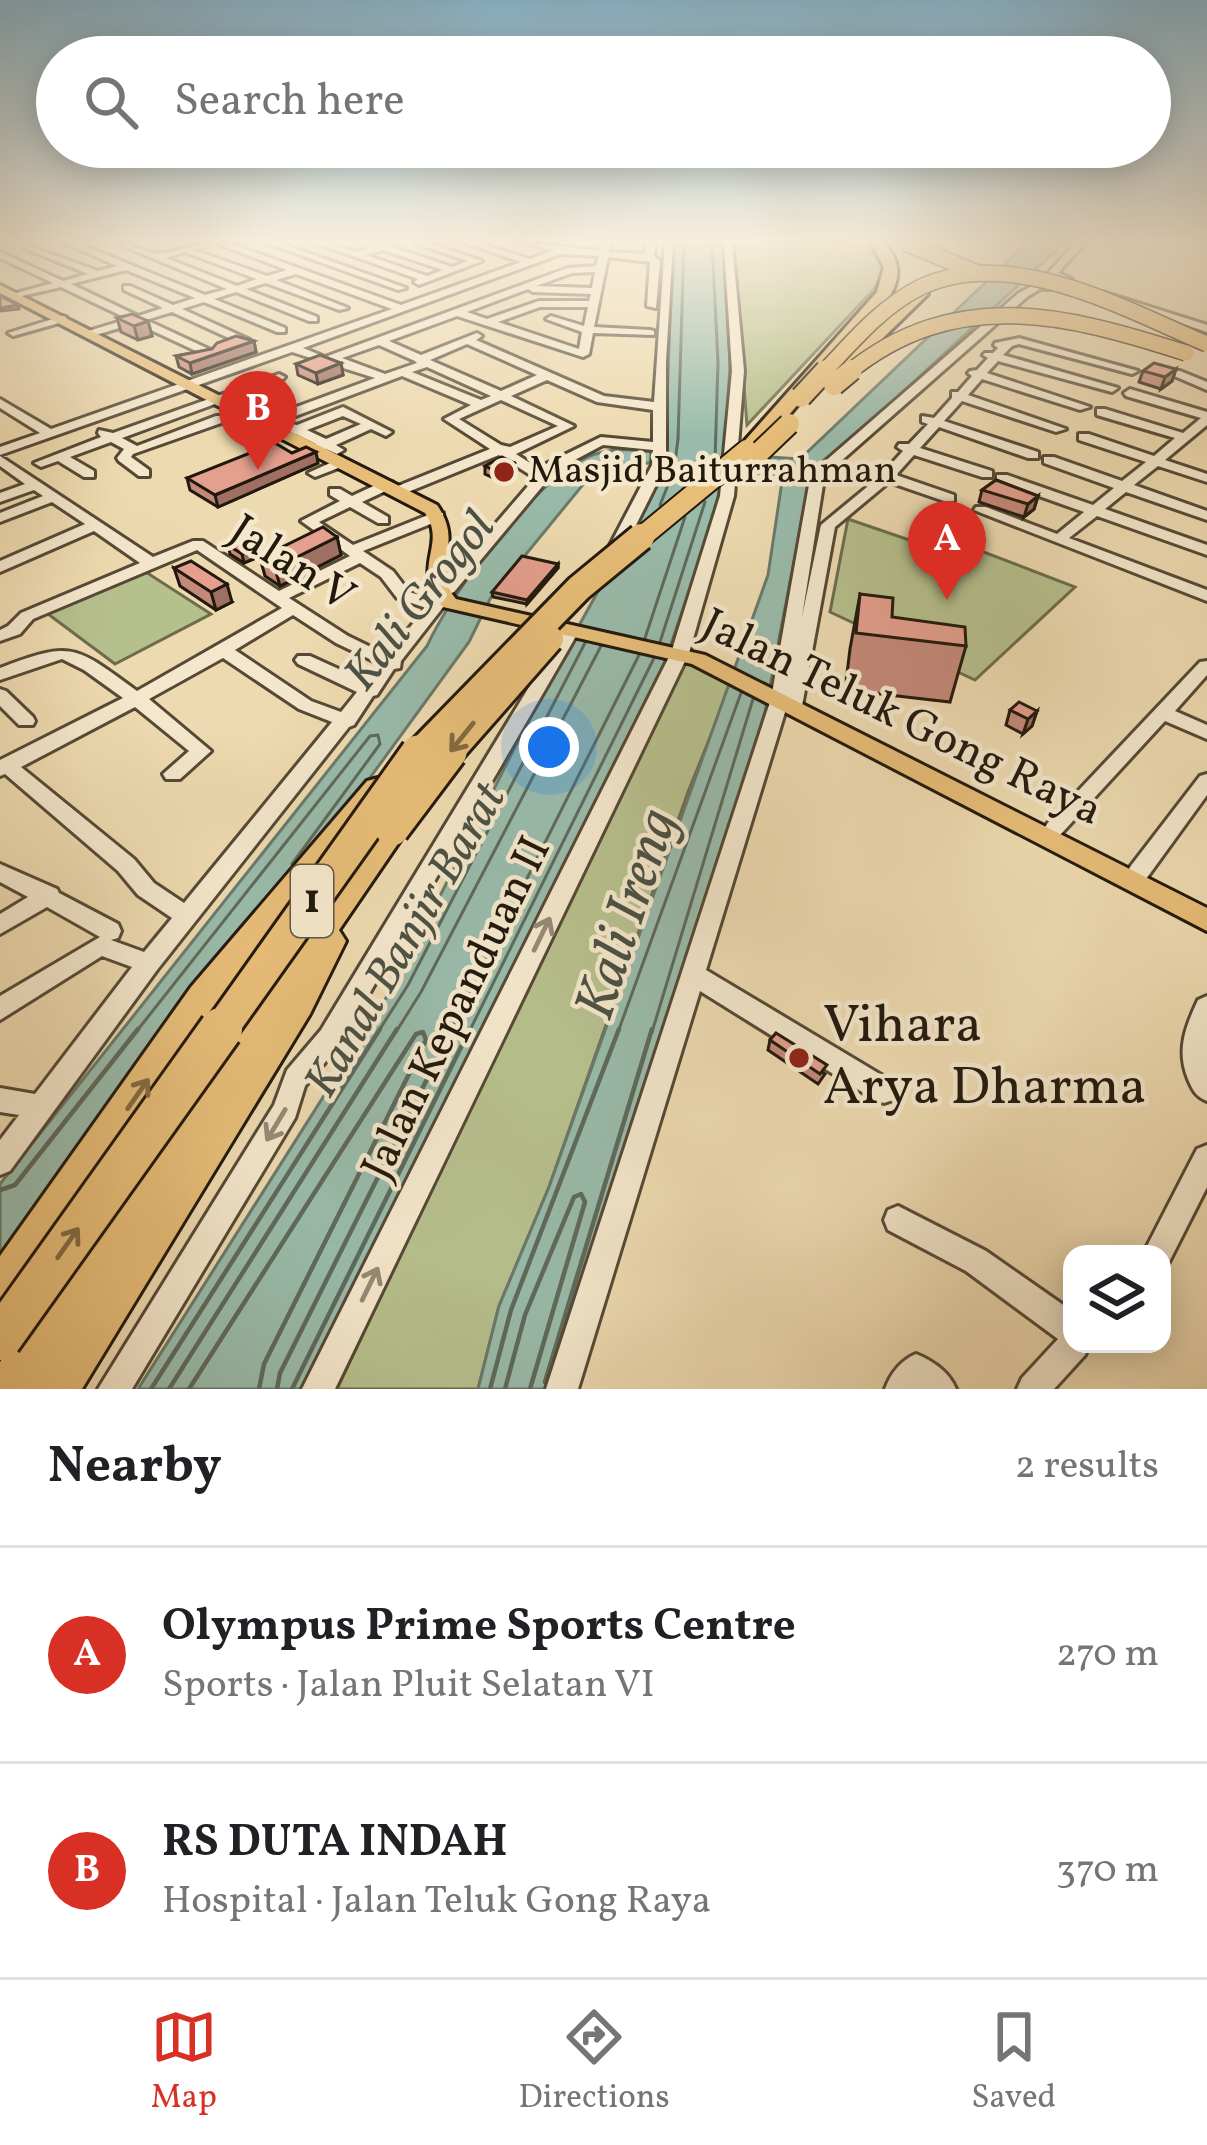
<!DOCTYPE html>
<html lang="en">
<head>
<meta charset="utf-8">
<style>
	body { margin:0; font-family:Vollkorn,serif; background:#f6f6f6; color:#202124 }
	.controls { position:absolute; right:36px; bottom:36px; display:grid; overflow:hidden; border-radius:24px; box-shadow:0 6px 30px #0003 }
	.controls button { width:108px; height:108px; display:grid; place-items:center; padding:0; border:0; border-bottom:3px solid #e0e0e0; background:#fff; color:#202124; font:60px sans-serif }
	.you { position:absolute; left:549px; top:747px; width:42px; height:42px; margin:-30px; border:9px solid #fff; border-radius:50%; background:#1a73e8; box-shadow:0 0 0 18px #1a73e833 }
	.badge { display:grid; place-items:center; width:78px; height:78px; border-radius:50%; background:#d93025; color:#fff; font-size:39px; font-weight:700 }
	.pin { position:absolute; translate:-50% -99px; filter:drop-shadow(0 3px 6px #0008) }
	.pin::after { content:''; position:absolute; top:63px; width:42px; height:36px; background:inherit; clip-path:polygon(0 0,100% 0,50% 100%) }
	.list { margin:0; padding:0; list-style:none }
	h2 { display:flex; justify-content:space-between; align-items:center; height:156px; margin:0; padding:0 48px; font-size:51px }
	h2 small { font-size:39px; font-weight:400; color:#757577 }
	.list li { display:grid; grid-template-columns:78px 1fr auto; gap:36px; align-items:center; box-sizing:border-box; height:216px; padding:0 48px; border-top:3px solid #e0e0e0 }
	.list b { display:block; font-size:45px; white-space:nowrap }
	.list p { margin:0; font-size:39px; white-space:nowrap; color:#757577 }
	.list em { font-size:39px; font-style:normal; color:#757577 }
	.icon { flex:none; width:66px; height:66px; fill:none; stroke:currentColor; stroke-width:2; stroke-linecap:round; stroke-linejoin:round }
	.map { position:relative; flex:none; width:1207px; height:1389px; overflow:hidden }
	.search { position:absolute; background:#fff; box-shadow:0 6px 30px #0003; left:36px; right:36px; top:36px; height:132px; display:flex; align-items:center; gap:30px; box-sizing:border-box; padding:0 42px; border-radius:66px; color:#757577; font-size:45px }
	.sheet { height:588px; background:#fff }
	nav { display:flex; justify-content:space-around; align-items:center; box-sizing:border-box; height:168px; border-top:3px solid #e0e0e0; background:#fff; font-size:33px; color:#757577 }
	nav a { display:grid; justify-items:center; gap:6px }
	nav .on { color:#d93025 }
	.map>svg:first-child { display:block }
	.green { fill:#b6c08d; stroke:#6c6c4d; stroke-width:3 }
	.water { fill:#99bbab; stroke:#697a6c; stroke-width:3 }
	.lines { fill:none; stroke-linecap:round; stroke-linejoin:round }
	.shore-far1 { stroke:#5e6a5c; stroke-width:3 }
	.shore { stroke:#5e6a5c; stroke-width:4.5 }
	.minor-casing { stroke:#554936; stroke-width:6 }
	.major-casing { stroke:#22190d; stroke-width:6 }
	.highway-casing { stroke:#22190d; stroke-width:6 }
	.minor { fill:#f4e7cc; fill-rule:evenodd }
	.major { fill:#e7bd78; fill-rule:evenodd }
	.highway { fill:#e7bd78; fill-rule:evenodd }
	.highway-bridge-far4-casing { stroke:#22190d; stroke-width:18; stroke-linecap:butt }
	.highway-bridge-far3-casing { stroke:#22190d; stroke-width:24; stroke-linecap:butt }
	.highway-bridge-far2-casing { stroke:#22190d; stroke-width:32; stroke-linecap:butt }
	.highway-bridge-far1-casing { stroke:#22190d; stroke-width:39; stroke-linecap:butt }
	.highway-bridge-casing { stroke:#22190d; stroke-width:48; stroke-linecap:butt }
	.highway-bridge-far4 { stroke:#e7bd78; stroke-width:15 }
	.highway-bridge-far3 { stroke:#e7bd78; stroke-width:20 }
	.highway-bridge-far2 { stroke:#e7bd78; stroke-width:26 }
	.highway-bridge-far1 { stroke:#e7bd78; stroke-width:33 }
	.highway-bridge { stroke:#e7bd78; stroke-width:42 }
	.wall { fill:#c4897a; stroke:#22190d; stroke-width:3 }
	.shaded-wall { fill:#a06f63; stroke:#22190d; stroke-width:3 }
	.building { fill:#e49f8e; stroke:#22190d; stroke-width:3 }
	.oneway { stroke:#846b42 }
	.oneway2 { stroke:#968a76 }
	.poi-dot { fill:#8f2418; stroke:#f4e7cc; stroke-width:4.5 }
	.labels { text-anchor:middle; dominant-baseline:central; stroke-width:9; stroke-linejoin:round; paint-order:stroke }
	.far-poi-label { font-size:39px; fill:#22190d; stroke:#f4e7cc; text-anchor:start }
	.shield { fill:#f4e7cc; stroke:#615746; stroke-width:3 }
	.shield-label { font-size:42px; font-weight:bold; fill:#22190d }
	.street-label { font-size:45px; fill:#22190d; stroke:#f4e7cc }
	.water-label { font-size:48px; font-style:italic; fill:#4c5244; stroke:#f4e7cc }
	.near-poi-label { font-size:54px; fill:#22190d; stroke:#f4e7cc; text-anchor:start }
	.near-water-label { font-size:57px; font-style:italic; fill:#4c5244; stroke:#f4e7cc }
</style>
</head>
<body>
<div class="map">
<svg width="1207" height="1389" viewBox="0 0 1207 1389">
	<rect width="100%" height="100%" fill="#eedab0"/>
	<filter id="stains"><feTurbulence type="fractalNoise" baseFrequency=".00167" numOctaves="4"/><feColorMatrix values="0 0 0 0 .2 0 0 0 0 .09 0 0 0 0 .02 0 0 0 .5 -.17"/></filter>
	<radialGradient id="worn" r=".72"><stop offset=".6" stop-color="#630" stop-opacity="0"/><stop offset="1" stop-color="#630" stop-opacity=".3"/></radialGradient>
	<g class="green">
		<path d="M733 243H874C885 262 886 270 874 289L747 425Z"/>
		<path d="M848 519 915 542 926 530 1075 587 975 680 830 612Z"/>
		<path d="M138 567 211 614 115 664 44 611Z"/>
		<path d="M683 658 734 678 688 792 549 1187 499 1306 478 1389H337Z"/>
	</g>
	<path class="water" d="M673 243H724L730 362 725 454 800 459 1027 243H1064L810 478 765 712 555 1389H478L499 1306 549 1187 768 575 783 475 724 471 711 529 664 664 302 1389H138L398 979 552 674 655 489 663 462 621 465 590 476 491 597 469 642 0 1285V1184L427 646C451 593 542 467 599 453 621 447 643 451 665 453Z"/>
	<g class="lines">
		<g class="shore-far1">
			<path d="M712 243 718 362 715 460"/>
			<path d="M660 505 674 470 678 439 684 243"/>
			<path d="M645 638 685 517"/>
			<path d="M660 642 705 502"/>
			<path d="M136 1032 370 736 378 735 380 744 292 864"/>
			<path d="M378 1032 408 985 585 643"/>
			<path d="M396 1032 421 992 601 646"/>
			<path d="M450 1032 639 655"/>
			<path d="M469 1032 654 658"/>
			<path d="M618 1032 741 693"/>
			<path d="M652 1032 753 699"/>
		</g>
		<g class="shore">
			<path d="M0 1190 15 1185 138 1029"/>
			<path d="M545 1382 652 1029"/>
			<path d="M151 1389 380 1029"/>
			<path d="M169 1389 397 1029"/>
			<path d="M189 1389 416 1034 423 1032 426 1040 264 1364 259 1389"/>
			<path d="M277 1389 280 1373 452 1029"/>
			<path d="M292 1389 470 1029"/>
			<path d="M490 1389 511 1310 619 1029"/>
			<path d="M505 1389 525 1315 574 1197 581 1194 585 1202 530 1389"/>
		</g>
		<defs>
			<g id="minor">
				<path d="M65 243H77L205 295 227 289 116 243C131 243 140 251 154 253 168 256 194 243 212 243L194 250 267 276 287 270 216 243H229L401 305 521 262 465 243H479L530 259 551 251 529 243 600 251 602 243H610L609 252 645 254 647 243H655L654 256 660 261 656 308 647 306 650 262 608 257 594 327 650 330 654 331V335L593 333 589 354 583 357 457 316 389 341 421 355 477 333 482 336 476 340 604 396 654 402 665 243H673L666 361V465L623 551 615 556 607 551 652 465 653 450 603 445 556 470 454 592 449 594 451 597 401 661 400 668 394 669 377 695 373 696 354 725 349 727 157 970 10 1171 0 1175V1140L19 1115 0 1112V1088L35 1094 132 967 102 956 0 1020V996L100 937 47 907 0 934V914L28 897 0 882V864L57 889 59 893 118 924 121 931 118 938 111 940 144 952 172 918 138 895 118 871 5 774 0 776V760L123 698 84 670 62 659 0 680V668C73 640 75 646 137 691L282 608 197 550 33 619 20 634 0 641V630L8 626 21 613 140 563 94 531 0 572V561L85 524 52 502 0 522V513L43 496 34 490 0 502V493L25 484 0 466V456L153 557 193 541H203L279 591 350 556 301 521 340 501 330 495V489H340L352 496 382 482H392V488L362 502 388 517V523H378L350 507 319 522 353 545 433 513H443V519L363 551 393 571 409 592 433 599 442 592 440 589 442 586 535 478 499 455 403 494H393V488L490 449 444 419 471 405 402 376 269 426H261V420L375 378 292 352 0 455V447L40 433 0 408V399L51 429 392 309 296 274 276 280 348 308 339 310 266 283 246 289 317 317V321H309L236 292 214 299 285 328V332H277L204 302 182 309 250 340V344H242L172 312 146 320 215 352V356H207L136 323 89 337 85 336V332L128 319 61 287 13 298V294L53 283 0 258V252L63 281 88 274 24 248V244L98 271 117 266ZM185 252 257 279 237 286 166 258ZM561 254 599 256 596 266 568 268 325 357 303 348ZM126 270 195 298 173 305 130 286H124V290L163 308 138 316 71 284ZM595 272 592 288 536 286 572 273ZM528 289 533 292 591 294 589 301H539L487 319 467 312ZM540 307H588L584 326 551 316 546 319 582 332 579 349 498 322ZM467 344 537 375 501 391 430 360ZM379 345 415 361 417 363 385 374 342 358ZM427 367 491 396 481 400 412 372ZM547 380 597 402 653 410V442L601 437 546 464 541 470 516 454 574 426 511 396ZM501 400 558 426 510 447 501 445 459 419ZM360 563 381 577 397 598 426 608 387 655 348 636 289 598ZM293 615 336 643 380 664 365 681 310 656H298L295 660 298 664 357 692 341 712 311 701 235 650ZM223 658 299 709 332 722 184 903 154 883 134 859 21 767 135 707 189 751 163 774 166 779H180L211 751 149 699Z"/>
				<path d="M267 243H280L406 288 398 290Z"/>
				<path d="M316 243H329L357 252 379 243H400L392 247 452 267 468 261 415 243H429L482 261 419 285 414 282 418 279ZM383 250 443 270 427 276 366 255Z"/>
				<path d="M724 243H732L744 371 734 496 689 653 335 1389H302L671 653 720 496 732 371Z"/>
				<path d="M1076 243H1085L1058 273 1072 279V283L1049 276V272Z"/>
				<path d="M1038 283H1059L1064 286 1059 289H1040L1027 297 832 469 823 485 802 617 821 525 878 478 873 474 875 471H885L903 451 897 447 899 444H909L928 424 922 422V416L934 418 952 398V392H958L972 376 968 373 970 371 977 370 988 358 983 355 985 353H993L998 348 994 345 995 343 1019 338 1138 371 1132 374 1019 344 1012 346 1003 355 1118 388 1112 392 998 361 987 373 1090 407 1080 410 982 379 968 395 1066 429 1056 432 962 401 944 421 1038 452V458H1028L939 427 920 448 992 471V477H982L914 455 896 475 954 495V501H944L889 482 835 527 802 706 793 712 786 709 706 970 893 1082 897 1091 893 1100 884 1103 875 1100 700 991 578 1389H546L771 699 809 485 822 464 1019 293Z"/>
				<path d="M1103 292 1207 325V332L1103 296Z"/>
				<path d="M62 316 66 317V321L13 336 8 333Z"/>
				<path d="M1172 371H1180L1207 382V390L1172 375Z"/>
				<path d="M279 374 285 377 283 379 122 438 137 446 216 416H224V422L133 454 131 457 149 470V476H139L119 461 117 458 124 449 111 442 70 457 94 471V477H84L58 461 41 467 34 463 101 437 98 433 99 430 113 433Z"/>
				<path d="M1130 389 1207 412V425L1165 460 1207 474V482L1158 466 1134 485 1207 511V520L1126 492 1105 509 1207 545V555L1097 516 1069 538 1207 590V601L974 510 976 507H986L1057 534 1084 512 997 481V475H1007L1093 505 1114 488 1044 463V457H1054L1122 481 1146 462 1079 440V434H1089L1154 456 1175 438 1097 415V409H1105L1183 433 1201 418 1126 396 1124 393Z"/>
				<path d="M343 407 392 432 386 436 371 429 336 445 344 450 337 454 326 449 315 450 316 444 296 434 285 438 279 434 286 429V423L297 425ZM343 416 361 424 326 439 307 430Z"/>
				<path d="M341 458 348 462 346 465 315 477 308 473Z"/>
				<path d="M571 626 579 631 339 1046 305 1086 295 1118 132 1389H98L274 1105 287 1070 321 1030 563 631Z"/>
				<path d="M1207 661V675L1175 711 1207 725V739L1165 721 1061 834H1047L1044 829 1047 824 1200 662Z"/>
				<path d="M0 689 6 691 33 717 35 721 33 725H19L0 706Z"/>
				<path d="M1207 774V795L1146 879 1138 881 1130 879 1127 873 1130 867 1200 776Z"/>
				<path d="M1207 996V1101C1195 1096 1193 1090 1188 1079 1176 1050 1186 1026 1198 1000Z"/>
				<path d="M1207 1145V1187L1168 1264 1162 1267V1254H1143L1197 1149Z"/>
				<path d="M898 1206 986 1251 1072 1311V1344H1090L1085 1355 1054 1389H1017L1022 1378 1058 1339 966 1271 888 1230 884 1220 888 1210Z"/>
				<path d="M916 1354C933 1361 949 1372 956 1389H885C891 1373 900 1361 916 1354Z"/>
			</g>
			<path id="major" d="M0 285 437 505C466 546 428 566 456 599L705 655 1207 908V931L692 664 443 607C409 566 448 546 425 513L0 293Z"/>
			<g id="highway">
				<path d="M871 243H885C898 260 902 274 891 294L772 435 754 454H740V446L877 292 884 267Z"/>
				<path d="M916 291 928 294 843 377H831V369Z"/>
				<path d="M378 778 389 781 393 789 389 797 217 1009 16 1310 0 1317V1256L191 987 367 781Z"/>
				<path d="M392 818 403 821 408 829 339 930 346 941 310 1014 82 1389H0V1362L256 990 381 821Z"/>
			</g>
		</defs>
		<use href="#minor" class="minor-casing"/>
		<use href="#major" class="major-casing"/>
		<use href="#highway" class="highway-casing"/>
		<use href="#minor" class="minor"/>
		<use href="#major" class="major"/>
		<use href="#highway" class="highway"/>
		<defs>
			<g id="highway-bridge-far4">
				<path d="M905 243 978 273"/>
				<path d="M823 373C852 342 882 306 921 287 1012 245 1124 309 1207 344"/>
				<path d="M848 373C955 286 1065 314 1186 353"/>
			</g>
			<g id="highway-bridge-far3">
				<path d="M834 385 852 370"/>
				<path d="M801 397 826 370"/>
				<path d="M740 471 789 424"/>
				<path d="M638 540 747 450"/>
			</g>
			<g id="highway-bridge-far2">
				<path d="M416 755 579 588 641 537"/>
				<path d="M448 755 550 639"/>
			</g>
			<g id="highway-bridge-far1">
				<path d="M392 829 450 752"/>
				<path d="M219 1032 418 752"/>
			</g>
			<path id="highway-bridge" d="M0 1339 221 1029"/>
		</defs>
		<use href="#highway-bridge-far4" class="highway-bridge-far4-casing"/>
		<use href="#highway-bridge-far3" class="highway-bridge-far3-casing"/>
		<use href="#highway-bridge-far2" class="highway-bridge-far2-casing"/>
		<use href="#highway-bridge-far1" class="highway-bridge-far1-casing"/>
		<use href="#highway-bridge" class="highway-bridge-casing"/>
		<use href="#highway-bridge-far4" class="highway-bridge-far4"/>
		<use href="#highway-bridge-far3" class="highway-bridge-far3"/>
		<use href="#highway-bridge-far2" class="highway-bridge-far2"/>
		<use href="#highway-bridge-far1" class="highway-bridge-far1"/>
		<use href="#highway-bridge" class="highway-bridge"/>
	</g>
	<g class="wall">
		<path d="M117 318 148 321 152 336 138 340 121 332Z"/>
		<path d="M254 341 256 352 192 374 179 367 176 356Z"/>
		<path d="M341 363 343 375 318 384 298 375 296 364Z"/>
		<path d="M1176 369 1172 381 1161 389 1139 382 1143 371Z"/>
		<path d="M318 463 218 507 190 490 187 478Z"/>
		<path d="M514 463 515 471 498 480 485 474V466Z"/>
		<path d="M996 480 1038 496 1034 509 1024 517 979 502 982 490Z"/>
		<path d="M337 537 341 555 280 586 265 576 260 558Z"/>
		<path d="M228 545 256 558 244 563 230 554Z"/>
		<path d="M558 564V568L527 604 493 597 492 592Z"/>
		<path d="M174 568 232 602 216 610 180 586Z"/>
		<path d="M860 594 892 617 966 646 950 702 845 690 850 649Z"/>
		<path d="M1010 710 1037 711 1032 726 1023 734 1006 725Z"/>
		<path d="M770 1040 825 1074 818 1084 768 1050Z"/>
	</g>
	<g class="shaded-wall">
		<path d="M18 305 19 309 0 311V308Z"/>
		<path d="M148 321 152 336 138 340 134 326Z"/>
		<path d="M254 341 256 352 192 374 190 363Z"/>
		<path d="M341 363 343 375 318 384 316 373Z"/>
		<path d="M1176 369 1172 381 1161 389 1165 377Z"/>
		<path d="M316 452 318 463 218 507 215 495Z"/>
		<path d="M514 463 515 471 498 480 497 472Z"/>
		<path d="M1038 496 1034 509 1024 517 1028 504Z"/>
		<path d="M337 537 341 555 280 586 275 568Z"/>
		<path d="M253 549 256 558 244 563 242 554Z"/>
		<path d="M558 564V568L527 604V600Z"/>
		<path d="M227 584 232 602 216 610 211 592Z"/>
		<path d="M1037 711 1032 726 1023 734 1028 719Z"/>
	</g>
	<g class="building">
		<path d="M0 296 18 305 0 308Z"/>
		<path d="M132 314 148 321 134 326 117 318Z"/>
		<path d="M236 336 254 341 190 363 176 356 212 349 217 343Z"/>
		<path d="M320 355 341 363 316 373 296 364Z"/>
		<path d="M1154 363 1176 369 1165 377 1143 371Z"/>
		<path d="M275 443 292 453 306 447 316 452 215 495 187 478Z"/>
		<path d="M502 457 514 463 497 472 485 466Z"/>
		<path d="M996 480 1038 496 1028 504 982 490Z"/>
		<path d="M323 527 337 537 275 568 260 558Z"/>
		<path d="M240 540 253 549 242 554 228 545Z"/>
		<path d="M522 556 558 564 527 600 492 592Z"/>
		<path d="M191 561 227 584 211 592 174 568Z"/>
		<path d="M860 594 893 598 892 617 965 627 966 646 856 633Z"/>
		<path d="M1019 702 1037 711 1028 719 1010 710Z"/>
		<path d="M776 1033 827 1065 820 1074 770 1040Z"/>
	</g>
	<defs><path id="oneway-shaft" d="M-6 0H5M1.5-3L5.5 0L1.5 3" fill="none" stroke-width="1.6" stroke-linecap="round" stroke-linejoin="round" transform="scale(3)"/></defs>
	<g class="oneway">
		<use href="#oneway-shaft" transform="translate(462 737) rotate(129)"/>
		<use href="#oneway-shaft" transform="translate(138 1094) rotate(-55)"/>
		<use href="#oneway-shaft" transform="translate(68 1243) rotate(-55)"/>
	</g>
	<g class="oneway2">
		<use href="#oneway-shaft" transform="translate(542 934) rotate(-64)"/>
		<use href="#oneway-shaft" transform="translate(276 1125) rotate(121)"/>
		<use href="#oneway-shaft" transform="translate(370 1284) rotate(-64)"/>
	</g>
	<linearGradient id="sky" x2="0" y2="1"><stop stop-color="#88b7d0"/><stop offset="0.55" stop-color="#f7eedb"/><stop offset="1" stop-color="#f7eedb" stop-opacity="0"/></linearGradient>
	<rect width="1207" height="438" fill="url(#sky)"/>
	<g class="poi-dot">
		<circle cx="504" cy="472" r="12"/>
		<circle cx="799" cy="1058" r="12"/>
	</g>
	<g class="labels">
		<g class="far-poi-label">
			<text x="528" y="472">Masjid Baiturrahman</text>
		</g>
		<rect class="shield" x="291" y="865" width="42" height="72" rx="9"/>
		<g class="shield-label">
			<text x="312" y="901">1</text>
		</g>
		<g class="street-label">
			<text transform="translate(291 565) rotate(33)">Jalan V</text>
			<text transform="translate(901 719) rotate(26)">Jalan Teluk Gong Raya</text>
			<text transform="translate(458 1009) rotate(-64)">Jalan Kepanduan II</text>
		</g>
		<g class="water-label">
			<text transform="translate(421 602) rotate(-52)">Kali Grogol</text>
			<text transform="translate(407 941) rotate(-60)">Kanal Banjir Barat</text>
		</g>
		<g class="near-poi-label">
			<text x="823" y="1027">Vihara<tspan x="823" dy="62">Arya Dharma</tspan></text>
		</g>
		<g class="near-water-label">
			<text transform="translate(629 915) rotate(-72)">Kali Ireng</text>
		</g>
	</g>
	<rect width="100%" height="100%" filter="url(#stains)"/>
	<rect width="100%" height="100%" fill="url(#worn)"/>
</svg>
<div class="controls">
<button><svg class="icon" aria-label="layers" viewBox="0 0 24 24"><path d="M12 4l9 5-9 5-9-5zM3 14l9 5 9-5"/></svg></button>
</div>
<div class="you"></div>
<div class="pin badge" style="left:947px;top:600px">A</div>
<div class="pin badge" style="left:258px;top:470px">B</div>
<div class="search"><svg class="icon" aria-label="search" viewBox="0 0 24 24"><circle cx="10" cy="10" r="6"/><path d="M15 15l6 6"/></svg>Search here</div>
</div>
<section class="sheet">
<h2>Nearby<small>2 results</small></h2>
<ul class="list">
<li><span class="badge">A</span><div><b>Olympus Prime Sports Centre</b><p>Sports · Jalan Pluit Selatan VI</p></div><em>270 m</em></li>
<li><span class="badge">B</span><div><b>RS DUTA INDAH</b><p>Hospital · Jalan Teluk Gong Raya</p></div><em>370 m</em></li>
</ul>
</section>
<nav>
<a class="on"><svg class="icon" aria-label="map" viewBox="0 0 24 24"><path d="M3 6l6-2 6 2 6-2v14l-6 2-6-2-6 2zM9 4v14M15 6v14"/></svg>Map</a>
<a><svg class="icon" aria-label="directions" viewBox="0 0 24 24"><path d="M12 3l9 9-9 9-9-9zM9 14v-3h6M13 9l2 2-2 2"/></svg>Directions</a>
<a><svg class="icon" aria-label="saved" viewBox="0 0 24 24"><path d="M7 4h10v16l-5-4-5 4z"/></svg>Saved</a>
</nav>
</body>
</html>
